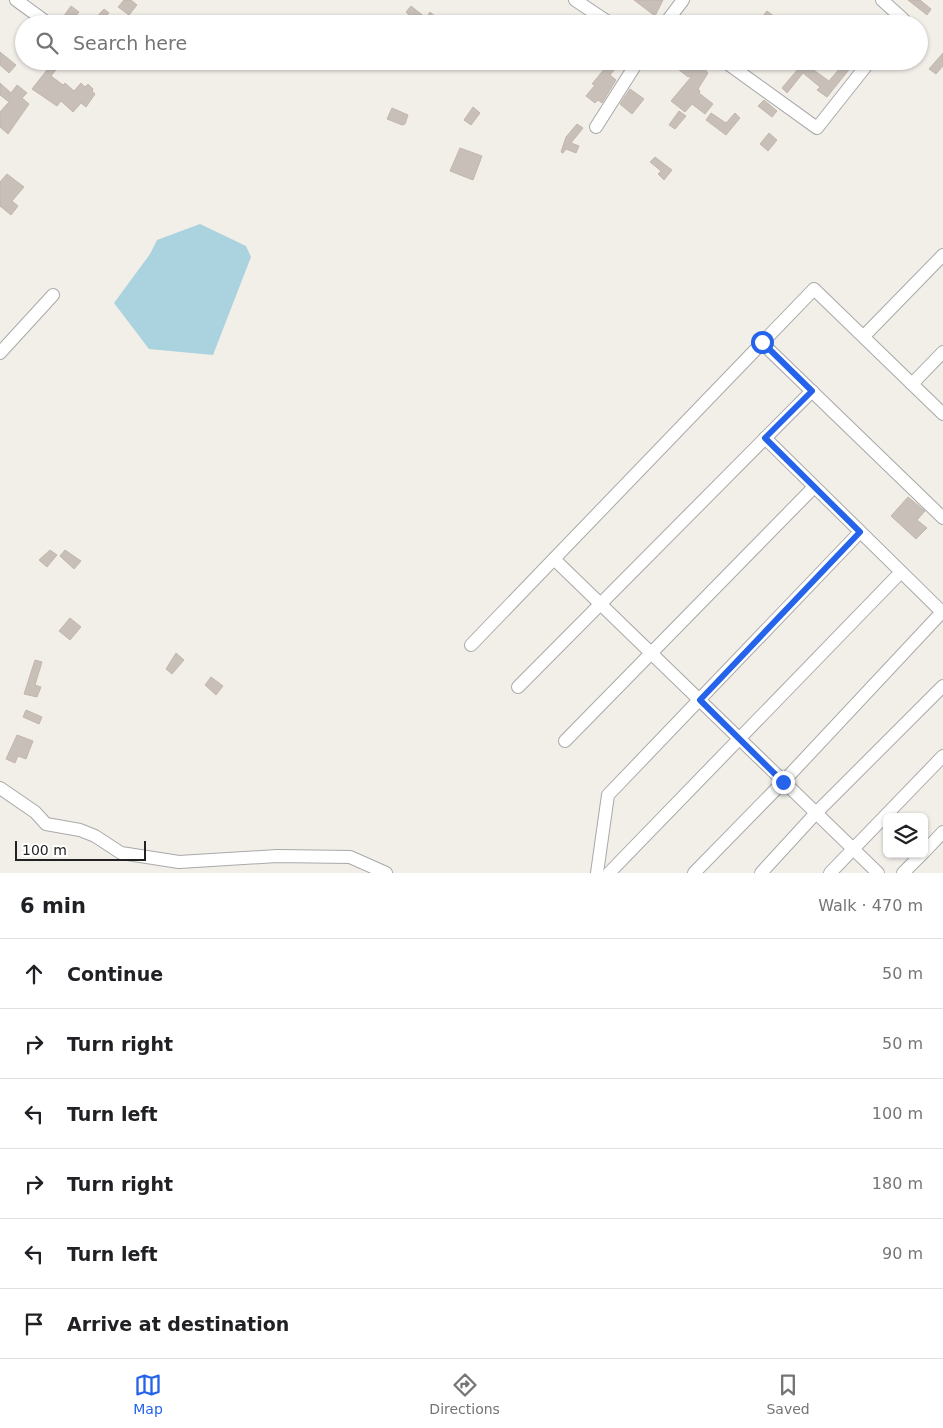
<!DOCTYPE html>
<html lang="en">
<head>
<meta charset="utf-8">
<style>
	body { margin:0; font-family:"DejaVu Sans",sans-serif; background:#f2f2f2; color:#202124 }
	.controls { position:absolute; right:15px; bottom:15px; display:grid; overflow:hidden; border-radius:8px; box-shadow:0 1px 4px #0004 }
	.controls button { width:45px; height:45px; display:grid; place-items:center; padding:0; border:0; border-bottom:1px solid #e0e0e0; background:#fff; color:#202124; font:25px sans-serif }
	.scale { position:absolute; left:15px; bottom:12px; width:131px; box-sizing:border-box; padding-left:5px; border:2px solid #222; border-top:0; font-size:14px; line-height:18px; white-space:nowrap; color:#222; -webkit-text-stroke:4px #fff; paint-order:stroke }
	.stop { position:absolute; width:15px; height:15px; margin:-11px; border:4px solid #2563eb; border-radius:50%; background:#fff }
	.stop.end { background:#2563eb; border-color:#fff; box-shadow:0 1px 5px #0008 }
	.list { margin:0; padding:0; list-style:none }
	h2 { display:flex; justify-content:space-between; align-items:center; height:65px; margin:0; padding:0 20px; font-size:21px }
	h2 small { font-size:16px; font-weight:400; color:#757577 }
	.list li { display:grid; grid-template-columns:32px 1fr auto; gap:15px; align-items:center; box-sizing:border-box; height:70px; padding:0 20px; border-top:1px solid #e0e0e0 }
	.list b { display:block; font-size:19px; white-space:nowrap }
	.list em { font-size:16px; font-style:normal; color:#757577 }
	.icon { flex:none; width:28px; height:28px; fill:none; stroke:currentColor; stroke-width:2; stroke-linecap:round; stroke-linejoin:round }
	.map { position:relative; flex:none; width:943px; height:873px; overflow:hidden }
	.search { position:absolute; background:#fff; box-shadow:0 1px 4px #0004; left:15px; right:15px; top:15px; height:55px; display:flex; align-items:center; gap:12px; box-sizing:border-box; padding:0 18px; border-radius:28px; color:#757577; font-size:19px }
	.sheet { height:485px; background:#fff }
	nav { display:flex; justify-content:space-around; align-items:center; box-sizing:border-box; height:70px; border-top:1px solid #e0e0e0; background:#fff; font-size:14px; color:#757577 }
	nav a { display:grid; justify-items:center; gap:2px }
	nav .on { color:#2563eb }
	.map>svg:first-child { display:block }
	.water { fill:#aad3df }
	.building { fill:#c7bfb8; stroke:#c4b6ab }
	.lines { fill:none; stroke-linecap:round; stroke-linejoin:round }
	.minor-casing { stroke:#a9a9a9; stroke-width:14 }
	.minor { stroke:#fff; stroke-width:12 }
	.route { stroke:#2563eb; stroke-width:6 }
</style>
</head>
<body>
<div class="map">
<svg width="943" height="873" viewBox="0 0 943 873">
	<rect width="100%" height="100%" fill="#f2efe9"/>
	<path class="water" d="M200 224 246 246 251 257 213 355 149 349 114 303 150 254 157 240Z"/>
	<g class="building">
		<path d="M124 0H131L137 5 129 15 118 7Z"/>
		<path d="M634 0H663L655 16Z"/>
		<path d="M908 0H920L931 9 927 15Z"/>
		<path d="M71 6 79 12 70 24H58Z"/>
		<path d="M411 6 426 18 430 12 444 24H409L413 19 406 12Z"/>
		<path d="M104 9 109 13 106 16 115 24H90Z"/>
		<path d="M767 11 784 24H770L762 17Z"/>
		<path d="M0 52 16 65 9 73 0 65Z"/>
		<path d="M943 53V66L936 74 929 69Z"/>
		<path d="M54 61H63L51 76 63 85 65 83 74 91 81 83 85 87 88 84 93 89 92 91 95 94 86 107 81 103 73 112 61 101 57 106 32 89Z"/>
		<path d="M683 61H698L708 73 698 89 700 91 699 93 713 104 705 114 692 104 685 112 671 101 692 76 688 77 678 69Z"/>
		<path d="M788 61H801L829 81 846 61H856L827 97 817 90 820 87 803 73 787 93 782 88 798 69Z"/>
		<path d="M610 62 616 68 610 75 616 80 602 103 598 100 595 103 586 96 595 85 592 84Z"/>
		<path d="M0 83 11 93 17 85 27 93 22 98 29 104 8 134 0 127V112L9 102 0 95Z"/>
		<path d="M630 89 644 99 632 114 620 104Z"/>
		<path d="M764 100 777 111 772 117 758 106Z"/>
		<path d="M473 107 480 113 471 125 464 120Z"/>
		<path d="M392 108 408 115 405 124 402 125 387 119Z"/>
		<path d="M679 111 686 116 675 129 669 125Z"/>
		<path d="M711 113 726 123 735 113 740 118 726 135 706 120Z"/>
		<path d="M577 124 583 128 571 143 579 146 576 153 566 149 563 153 561 152 566 137Z"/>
		<path d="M769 133 777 140 768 151 760 144Z"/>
		<path d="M460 148 482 156 473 180 450 171Z"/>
		<path d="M655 157 672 170 664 180 658 174 661 171 650 162Z"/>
		<path d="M7 174 24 187 12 201 18 206 11 215 0 206V182Z"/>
		<path d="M908 497 925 511 917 520 927 528 916 539 891 516Z"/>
		<path d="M50 550 57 555 47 567 39 560Z"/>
		<path d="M65 550 81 561 74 569 60 556Z"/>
		<path d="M70 618 81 627 70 640 59 631Z"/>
		<path d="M176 653 184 660 172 674 166 669Z"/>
		<path d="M35 660 42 662 35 685 41 687 37 697 24 694Z"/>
		<path d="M211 677 223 686 216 695 205 685Z"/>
		<path d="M26 710 42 717 39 724 23 717Z"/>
		<path d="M17 735 33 741 26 759 18 756 15 763 6 759Z"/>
	</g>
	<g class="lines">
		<defs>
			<g id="minor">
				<path d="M16 0 49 24"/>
				<path d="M575 0 611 24"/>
				<path d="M882 0 903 19 899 24"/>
				<path d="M665 24 683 0"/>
				<path d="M724 61 817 128 870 61"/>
				<path d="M596 127 638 61"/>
				<path d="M864 336 943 255"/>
				<path d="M762 343 943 518"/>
				<path d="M0 353 53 295"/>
				<path d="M912 384 943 352"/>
				<path d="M765 438 943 613"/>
				<path d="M554 559 878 873"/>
				<path d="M471 645 814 289 943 414"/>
				<path d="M518 687 812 391"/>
				<path d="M565 741 814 487"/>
				<path d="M0 788 35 812 46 824 80 830 95 836 121 853 179 862 277 856 350 857 386 873"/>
				<path d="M924 852 943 832"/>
				<path d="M597 873 608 795 860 532"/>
				<path d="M609 873 901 572"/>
				<path d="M694 873 783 782 942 612"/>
				<path d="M761 873 816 813 943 686"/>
				<path d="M830 873 943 756"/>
				<path d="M903 873 922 854"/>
			</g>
		</defs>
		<use href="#minor" class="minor-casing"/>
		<use href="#minor" class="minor"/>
	</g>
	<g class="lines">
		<path class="route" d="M762 342 812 391 765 438 860 532 700 700 783 782"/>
	</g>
</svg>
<div class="controls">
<button><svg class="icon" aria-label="layers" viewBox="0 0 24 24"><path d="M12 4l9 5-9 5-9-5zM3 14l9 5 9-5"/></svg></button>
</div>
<div class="scale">100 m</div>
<div class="stop" style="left:762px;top:342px"></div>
<div class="stop end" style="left:783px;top:782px"></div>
<div class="search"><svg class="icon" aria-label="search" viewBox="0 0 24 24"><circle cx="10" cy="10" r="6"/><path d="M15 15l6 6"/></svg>Search here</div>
</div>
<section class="sheet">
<h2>6 min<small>Walk · 470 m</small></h2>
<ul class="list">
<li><svg class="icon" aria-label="ahead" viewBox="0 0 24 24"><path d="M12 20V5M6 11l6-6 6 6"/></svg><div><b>Continue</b></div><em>50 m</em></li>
<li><svg class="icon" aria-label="right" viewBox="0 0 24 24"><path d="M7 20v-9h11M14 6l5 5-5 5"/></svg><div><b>Turn right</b></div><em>50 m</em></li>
<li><svg class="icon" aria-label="left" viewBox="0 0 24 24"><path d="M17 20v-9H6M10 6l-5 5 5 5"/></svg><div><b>Turn left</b></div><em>100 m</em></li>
<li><svg class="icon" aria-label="right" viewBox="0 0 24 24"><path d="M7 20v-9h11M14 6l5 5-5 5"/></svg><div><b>Turn right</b></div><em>180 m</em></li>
<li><svg class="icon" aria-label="left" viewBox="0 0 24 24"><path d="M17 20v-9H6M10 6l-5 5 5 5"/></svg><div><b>Turn left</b></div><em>90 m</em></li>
<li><svg class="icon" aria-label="arrive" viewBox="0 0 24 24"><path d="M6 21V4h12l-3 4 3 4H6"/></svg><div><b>Arrive at destination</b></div></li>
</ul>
</section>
<nav>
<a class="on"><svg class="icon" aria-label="map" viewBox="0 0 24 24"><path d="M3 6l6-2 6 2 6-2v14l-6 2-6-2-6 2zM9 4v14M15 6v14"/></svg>Map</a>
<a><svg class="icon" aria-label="directions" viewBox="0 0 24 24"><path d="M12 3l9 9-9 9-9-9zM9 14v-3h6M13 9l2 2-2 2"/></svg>Directions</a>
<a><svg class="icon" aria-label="saved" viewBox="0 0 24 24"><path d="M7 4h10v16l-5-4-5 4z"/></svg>Saved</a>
</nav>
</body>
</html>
